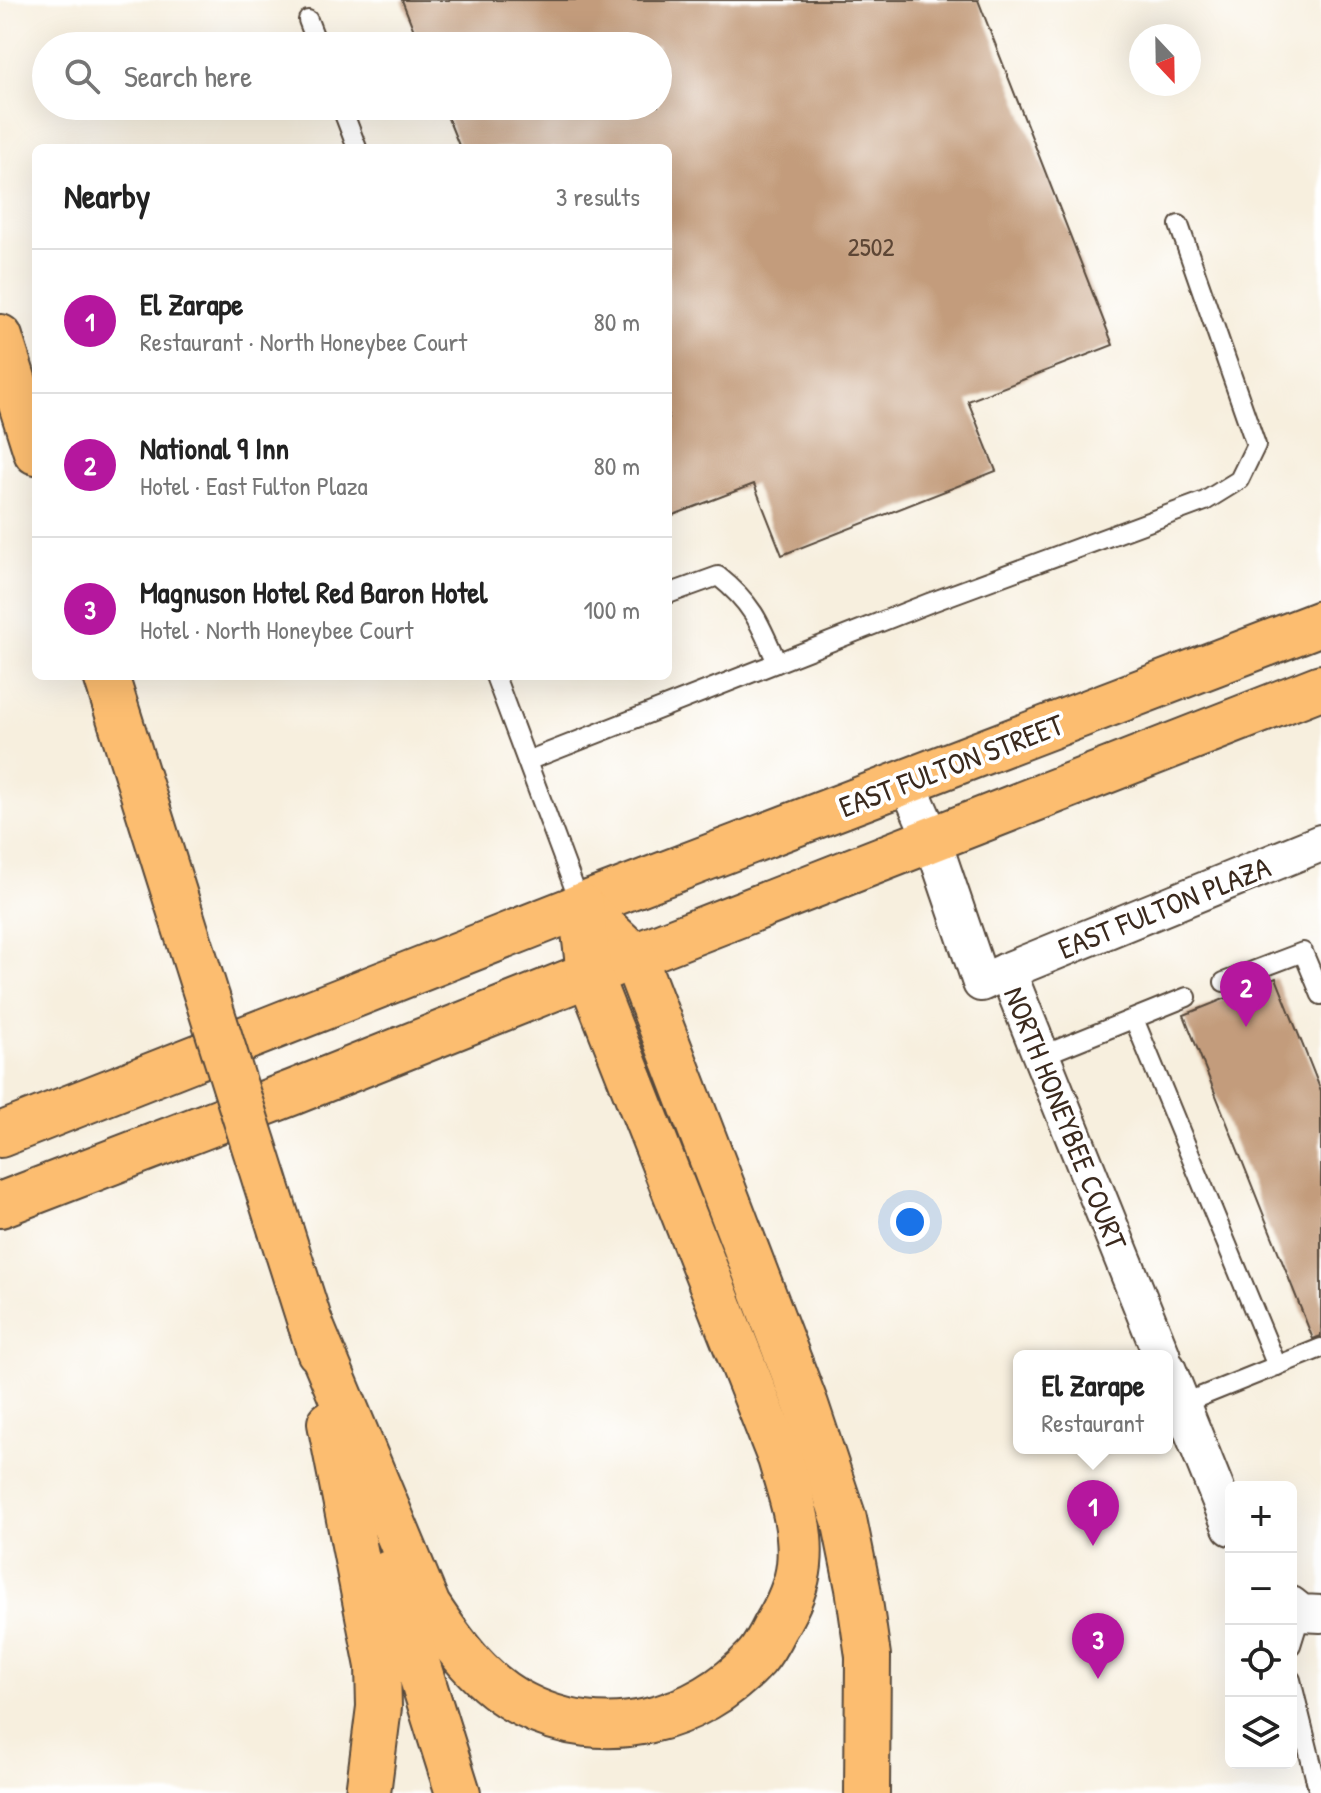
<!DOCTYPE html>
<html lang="en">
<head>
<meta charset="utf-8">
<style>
	body { margin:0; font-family:"Patrick Hand",sans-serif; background:#f6f6f6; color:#222 }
	.controls { position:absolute; right:24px; bottom:24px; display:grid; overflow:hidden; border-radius:12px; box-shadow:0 8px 32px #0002 }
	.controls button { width:72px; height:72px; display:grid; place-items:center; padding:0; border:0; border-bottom:2px solid #e0e0e0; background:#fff; color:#222; font:40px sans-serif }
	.compass { position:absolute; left:1129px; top:24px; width:72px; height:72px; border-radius:50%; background:#fff; box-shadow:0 8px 32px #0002; rotate:158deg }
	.you { position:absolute; left:910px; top:1222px; width:28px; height:28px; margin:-20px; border:6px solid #fff; border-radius:50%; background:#1a73e8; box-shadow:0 0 0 12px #1a73e833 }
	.badge { display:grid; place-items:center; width:52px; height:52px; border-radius:50%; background:#b5179e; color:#fff; font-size:26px; font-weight:700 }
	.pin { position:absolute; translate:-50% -66px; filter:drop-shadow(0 2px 4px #0008) }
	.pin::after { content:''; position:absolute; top:42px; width:28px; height:24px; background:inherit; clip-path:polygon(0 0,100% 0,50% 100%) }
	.popup { position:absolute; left:1013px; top:1350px; width:160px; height:104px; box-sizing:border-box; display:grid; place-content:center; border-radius:12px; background:#fff; filter:drop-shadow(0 2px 6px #0005); font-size:26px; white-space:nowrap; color:#767676 }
	.popup b { font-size:30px; color:#222 }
	.popup::after { content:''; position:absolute; left:50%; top:100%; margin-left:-16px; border:16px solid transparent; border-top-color:#fff }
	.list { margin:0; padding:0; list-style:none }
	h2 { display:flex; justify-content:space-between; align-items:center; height:104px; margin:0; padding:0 32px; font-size:34px }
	h2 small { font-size:26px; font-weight:400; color:#767676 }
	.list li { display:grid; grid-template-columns:52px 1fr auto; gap:24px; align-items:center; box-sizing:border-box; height:144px; padding:0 32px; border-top:2px solid #e0e0e0 }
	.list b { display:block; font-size:30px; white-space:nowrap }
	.list p { margin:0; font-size:26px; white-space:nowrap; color:#767676 }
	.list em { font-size:26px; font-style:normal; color:#767676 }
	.icon { flex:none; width:44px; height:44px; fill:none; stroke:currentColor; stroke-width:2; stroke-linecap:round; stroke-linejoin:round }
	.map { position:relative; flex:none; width:1321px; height:1793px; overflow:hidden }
	.search { position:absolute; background:#fff; box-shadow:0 8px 32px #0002; left:32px; top:32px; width:640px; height:88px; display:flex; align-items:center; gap:20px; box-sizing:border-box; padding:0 28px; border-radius:44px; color:#767676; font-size:30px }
	.panel { position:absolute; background:#fff; box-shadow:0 8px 32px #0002; left:32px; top:144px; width:640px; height:536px; border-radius:12px }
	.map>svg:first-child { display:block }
	.building { fill:#c39c7b }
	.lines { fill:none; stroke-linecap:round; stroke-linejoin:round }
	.lane-casing { stroke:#57483b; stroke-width:22 }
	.street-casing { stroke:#57483b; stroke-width:40 }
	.primary-casing { stroke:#57483b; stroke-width:48 }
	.highway-casing { stroke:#57483b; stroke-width:48 }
	.lane { stroke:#fff; stroke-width:18 }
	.street { stroke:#fff; stroke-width:36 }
	.primary { stroke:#fcbd6f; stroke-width:44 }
	.highway { stroke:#fcbd6f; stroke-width:44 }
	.highway-bridge-casing { stroke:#57483b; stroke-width:48; stroke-linecap:butt }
	.highway-bridge { stroke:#fcbd6f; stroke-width:44 }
	.labels { text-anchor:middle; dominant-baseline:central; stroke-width:8; stroke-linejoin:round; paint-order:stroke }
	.number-label { font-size:26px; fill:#5d4635 }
	.street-label { font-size:30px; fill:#3b2a1e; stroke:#fff }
</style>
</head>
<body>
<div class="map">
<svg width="1321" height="1793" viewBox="0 0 1321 1793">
	<rect width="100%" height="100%" fill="#fff"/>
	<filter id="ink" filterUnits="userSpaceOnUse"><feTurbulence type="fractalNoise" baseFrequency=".0125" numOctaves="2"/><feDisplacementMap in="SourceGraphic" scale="16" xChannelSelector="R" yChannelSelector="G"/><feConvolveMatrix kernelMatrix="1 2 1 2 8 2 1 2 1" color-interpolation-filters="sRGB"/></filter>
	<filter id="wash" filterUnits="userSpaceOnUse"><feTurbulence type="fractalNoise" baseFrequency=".006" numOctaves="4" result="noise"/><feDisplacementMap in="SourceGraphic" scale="32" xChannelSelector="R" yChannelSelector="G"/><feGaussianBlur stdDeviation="1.8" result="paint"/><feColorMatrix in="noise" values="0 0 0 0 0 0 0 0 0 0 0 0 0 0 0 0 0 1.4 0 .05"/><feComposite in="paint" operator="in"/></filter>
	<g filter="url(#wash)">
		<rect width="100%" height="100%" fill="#f7efde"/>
		<g id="blocks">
			<g class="building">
				<path d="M402 0H978L1113 345 968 401 996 471 782 555 754 484 668 517V148H460L443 106H658V46H420Z"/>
				<path d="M1276 978 1321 1091V1336L1313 1339 1184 1015Z"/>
			</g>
		</g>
	</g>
	<g filter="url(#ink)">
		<use href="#blocks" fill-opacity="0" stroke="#57483b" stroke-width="2"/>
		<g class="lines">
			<defs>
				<g id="lane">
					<path d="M308 20 318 46"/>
					<path d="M341 106 357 148"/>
					<path d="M668 594 718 576C753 604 760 623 777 663"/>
					<path d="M495 676 581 906"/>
					<path d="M527 761 929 603 1205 501 1239 480 1256 445 1179 225"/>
					<path d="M1224 982 1303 952 1321 995"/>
					<path d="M1134 1019 1277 1366"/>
					<path d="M1041 1056 1187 997"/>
					<path d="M1182 1404 1321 1348"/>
					<path d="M1291 1645 1301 1613"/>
					<path d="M1291 1680 1319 1793"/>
				</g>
				<g id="street">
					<path d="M907 782 932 839 981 983 1007 971 1162 1356"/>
					<path d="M1007 971 1321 843"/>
					<path d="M1167 1368 1231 1527"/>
					<path d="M1291 1605 1301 1613 1321 1614"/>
				</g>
				<g id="primary">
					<path d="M581 906 1321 623"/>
					<path d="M634 956 1321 687"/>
				</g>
				<g id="highway">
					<path d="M0 337 36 452"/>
					<path d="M106 676 181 915"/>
					<path d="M581 906 634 956 806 1405 844 1519 858 1588 868 1656 867 1793"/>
					<path d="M0 1135 581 906"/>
					<path d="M0 1205 294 1092 617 963"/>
					<path d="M281 1231 319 1351"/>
					<path d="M310 1323 428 1606C453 1644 481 1684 524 1705 604 1746 697 1722 756 1658 764 1649 770 1637 775 1627 786 1609 797 1585 799 1565 803 1528 790 1493 780 1458L589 974 581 906"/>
					<path d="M330 1423 378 1666 379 1707 368 1793"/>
					<path d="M389 1573 458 1793"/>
				</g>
			</defs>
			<use href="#lane" class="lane-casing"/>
			<use href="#street" class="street-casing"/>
			<use href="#primary" class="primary-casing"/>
			<use href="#highway" class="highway-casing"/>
			<use href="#lane" class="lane"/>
			<use href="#street" class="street"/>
			<use href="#primary" class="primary"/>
			<use href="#highway" class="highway"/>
			<defs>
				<path id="highway-bridge" d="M181 915 281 1231"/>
			</defs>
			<use href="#highway-bridge" class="highway-bridge-casing"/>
			<use href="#highway-bridge" class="highway-bridge"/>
		</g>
	</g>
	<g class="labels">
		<g class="number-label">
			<text x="871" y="246">2502</text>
		</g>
		<g class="street-label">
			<text transform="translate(951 765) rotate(-21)">EAST FULTON STREET</text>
			<text transform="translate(1164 907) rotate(-22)">EAST FULTON PLAZA</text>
			<text transform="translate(1066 1118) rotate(68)">NORTH HONEYBEE COURT</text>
		</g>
	</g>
</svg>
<div class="controls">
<button>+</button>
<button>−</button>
<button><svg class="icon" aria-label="locate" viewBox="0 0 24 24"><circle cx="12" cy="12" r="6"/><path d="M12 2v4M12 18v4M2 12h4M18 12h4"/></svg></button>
<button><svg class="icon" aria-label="layers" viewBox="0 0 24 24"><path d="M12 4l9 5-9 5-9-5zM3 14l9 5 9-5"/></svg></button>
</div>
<svg class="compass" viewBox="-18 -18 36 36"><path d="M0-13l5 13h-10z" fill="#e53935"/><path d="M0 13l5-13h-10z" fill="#767676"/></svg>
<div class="you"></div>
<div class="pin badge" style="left:1093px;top:1546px">1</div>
<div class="popup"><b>El Zarape</b>Restaurant</div>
<div class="pin badge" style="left:1246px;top:1027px">2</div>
<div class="pin badge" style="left:1098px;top:1679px">3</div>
<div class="search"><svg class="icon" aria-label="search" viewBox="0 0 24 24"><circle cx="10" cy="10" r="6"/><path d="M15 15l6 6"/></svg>Search here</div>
<section class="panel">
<h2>Nearby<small>3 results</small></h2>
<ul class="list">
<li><span class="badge">1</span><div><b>El Zarape</b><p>Restaurant · North Honeybee Court</p></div><em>80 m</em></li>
<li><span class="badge">2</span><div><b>National 9 Inn</b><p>Hotel · East Fulton Plaza</p></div><em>80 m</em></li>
<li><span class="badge">3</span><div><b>Magnuson Hotel Red Baron Hotel</b><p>Hotel · North Honeybee Court</p></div><em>100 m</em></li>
</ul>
</section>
</div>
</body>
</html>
